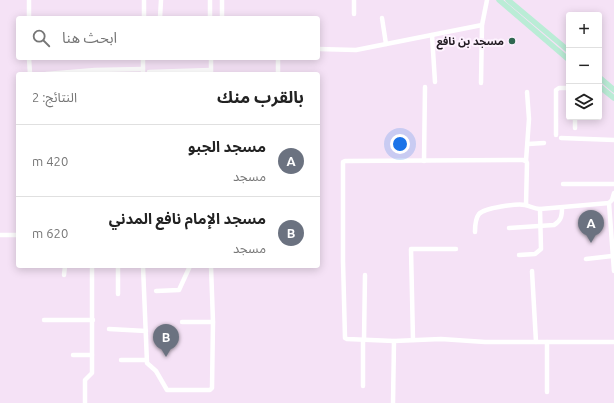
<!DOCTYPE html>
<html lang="ar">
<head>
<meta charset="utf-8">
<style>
	body { margin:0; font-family:Ubuntu,"Noto Sans Arabic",sans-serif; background:#f2f2f2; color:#222; direction:rtl }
	.controls { position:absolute; right:12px; top:12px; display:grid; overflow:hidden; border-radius:4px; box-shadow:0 2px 10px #0003 }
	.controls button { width:36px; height:36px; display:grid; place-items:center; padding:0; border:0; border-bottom:1px solid #e0e0e0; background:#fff; color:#222; font:20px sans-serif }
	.you { position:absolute; left:400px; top:144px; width:14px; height:14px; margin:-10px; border:3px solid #fff; border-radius:50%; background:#1a73e8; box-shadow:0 0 0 6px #1a73e833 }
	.badge { display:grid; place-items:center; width:26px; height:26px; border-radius:50%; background:#b45309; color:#fff; font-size:13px; font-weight:700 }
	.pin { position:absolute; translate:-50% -33px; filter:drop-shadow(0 1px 2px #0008) }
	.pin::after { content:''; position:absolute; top:21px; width:14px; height:12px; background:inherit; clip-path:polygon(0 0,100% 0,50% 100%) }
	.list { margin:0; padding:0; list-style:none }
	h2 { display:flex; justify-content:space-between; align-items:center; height:52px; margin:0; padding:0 16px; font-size:17px }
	h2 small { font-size:13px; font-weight:400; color:#767676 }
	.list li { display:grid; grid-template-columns:26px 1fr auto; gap:12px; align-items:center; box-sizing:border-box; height:72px; padding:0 16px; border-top:1px solid #e0e0e0 }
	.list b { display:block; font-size:15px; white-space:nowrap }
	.list p { margin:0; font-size:13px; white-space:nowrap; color:#767676 }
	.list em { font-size:13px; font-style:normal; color:#767676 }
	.icon { flex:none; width:22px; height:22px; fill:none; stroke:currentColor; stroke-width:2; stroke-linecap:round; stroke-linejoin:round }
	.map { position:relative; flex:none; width:614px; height:403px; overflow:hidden; direction:ltr }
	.search { position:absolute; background:#fff; box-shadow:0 2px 10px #0003; left:16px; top:16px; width:304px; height:44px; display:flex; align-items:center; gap:10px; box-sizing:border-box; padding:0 14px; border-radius:4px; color:#767676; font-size:15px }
	.panel { position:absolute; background:#fff; box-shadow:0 2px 10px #0003; left:16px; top:72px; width:304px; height:196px; border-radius:4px; direction:rtl }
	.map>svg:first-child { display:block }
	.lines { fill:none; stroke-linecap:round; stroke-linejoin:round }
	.minor { stroke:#fff; stroke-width:4.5 }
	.major { stroke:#baecd6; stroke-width:5.5 }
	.poi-dot { fill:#2e6750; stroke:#fdf2fe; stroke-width:1.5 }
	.labels { text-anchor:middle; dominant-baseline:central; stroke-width:4; stroke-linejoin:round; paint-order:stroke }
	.poi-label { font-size:11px; font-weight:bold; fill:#201a21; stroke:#fdf2fe; text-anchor:end }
</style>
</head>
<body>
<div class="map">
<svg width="614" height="403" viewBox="0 0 614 403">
	<rect width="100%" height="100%" fill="#f5e2f6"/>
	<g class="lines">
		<g class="minor">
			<path d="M29 0V18"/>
			<path d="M144 0V18"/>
			<path d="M210 0V18"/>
			<path d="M222 0V18"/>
			<path d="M354 0V14"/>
			<path d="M160 18 161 0"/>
			<path d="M382 18 386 44"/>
			<path d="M432 35 435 82"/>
			<path d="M318 49 356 50 482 25"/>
			<path d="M29 58 30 74"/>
			<path d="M211 58V74"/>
			<path d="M278 58V74"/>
			<path d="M149 72 211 70"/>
			<path d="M46 74 95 70 143 69"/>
			<path d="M143 74V58"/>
			<path d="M481 83 482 25 487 0"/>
			<path d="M575 117V128"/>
			<path d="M556 135V90L559 88H569"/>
			<path d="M561 138 614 140"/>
			<path d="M528 144 544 143"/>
			<path d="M424 161 425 87"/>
			<path d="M526 161 523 160 345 161 343 162V261L345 338 347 339 394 341 441 339 485 342H614"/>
			<path d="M563 184H614"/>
			<path d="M614 193 612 200 609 203 614 271"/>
			<path d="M526 205 527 163 526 161 529 119 527 92"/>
			<path d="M509 228 554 225C561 221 562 216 562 208"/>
			<path d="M475 232C475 226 475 219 479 214 484 208 518 203 525 205 530 206 534 209 540 209L609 203"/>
			<path d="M0 235H18"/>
			<path d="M519 255 535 254 541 249 540 209"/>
			<path d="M586 259 612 256"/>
			<path d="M118 266V294"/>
			<path d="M143 266 147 363 156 371 167 390H210L212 388 213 322 211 266"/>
			<path d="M532 271 536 342"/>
			<path d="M64 275 65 266"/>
			<path d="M156 291 179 290 190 266"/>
			<path d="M44 320H93"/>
			<path d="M182 322H213"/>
			<path d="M109 329 146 331"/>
			<path d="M364 340 365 275"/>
			<path d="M413 340 411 249H456"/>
			<path d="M547 342V392"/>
			<path d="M73 355H92"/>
			<path d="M121 360H146"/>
			<path d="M363 386V340"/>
			<path d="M85 403V380L92 373V266"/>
			<path d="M393 403 394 341"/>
		</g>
		<g class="major">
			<path d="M499 0 569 60"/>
			<path d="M508 0 569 51"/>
			<path d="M599 77 614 90"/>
			<path d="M599 86 614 98"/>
		</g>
	</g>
	<circle class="poi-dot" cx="512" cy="41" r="4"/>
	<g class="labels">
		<g class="poi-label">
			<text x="504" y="41">مسجد بن نافع</text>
		</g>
	</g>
</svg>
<div class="controls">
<button>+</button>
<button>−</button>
<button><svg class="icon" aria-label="layers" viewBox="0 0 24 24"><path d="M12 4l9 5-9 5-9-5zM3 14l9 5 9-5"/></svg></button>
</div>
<div class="you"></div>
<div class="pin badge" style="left:591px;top:243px;background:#6b7280">A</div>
<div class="pin badge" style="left:166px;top:357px;background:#6b7280">B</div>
<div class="search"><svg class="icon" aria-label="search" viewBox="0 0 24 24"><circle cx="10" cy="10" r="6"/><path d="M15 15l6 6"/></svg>ابحث هنا</div>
<section class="panel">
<h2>بالقرب منك<small>النتائج: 2</small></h2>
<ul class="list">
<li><span class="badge" style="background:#6b7280">A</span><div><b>مسجد الجبو</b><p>مسجد</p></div><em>420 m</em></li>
<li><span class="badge" style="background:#6b7280">B</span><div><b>مسجد الإمام نافع المدني</b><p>مسجد</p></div><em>620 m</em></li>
</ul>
</section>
</div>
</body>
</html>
